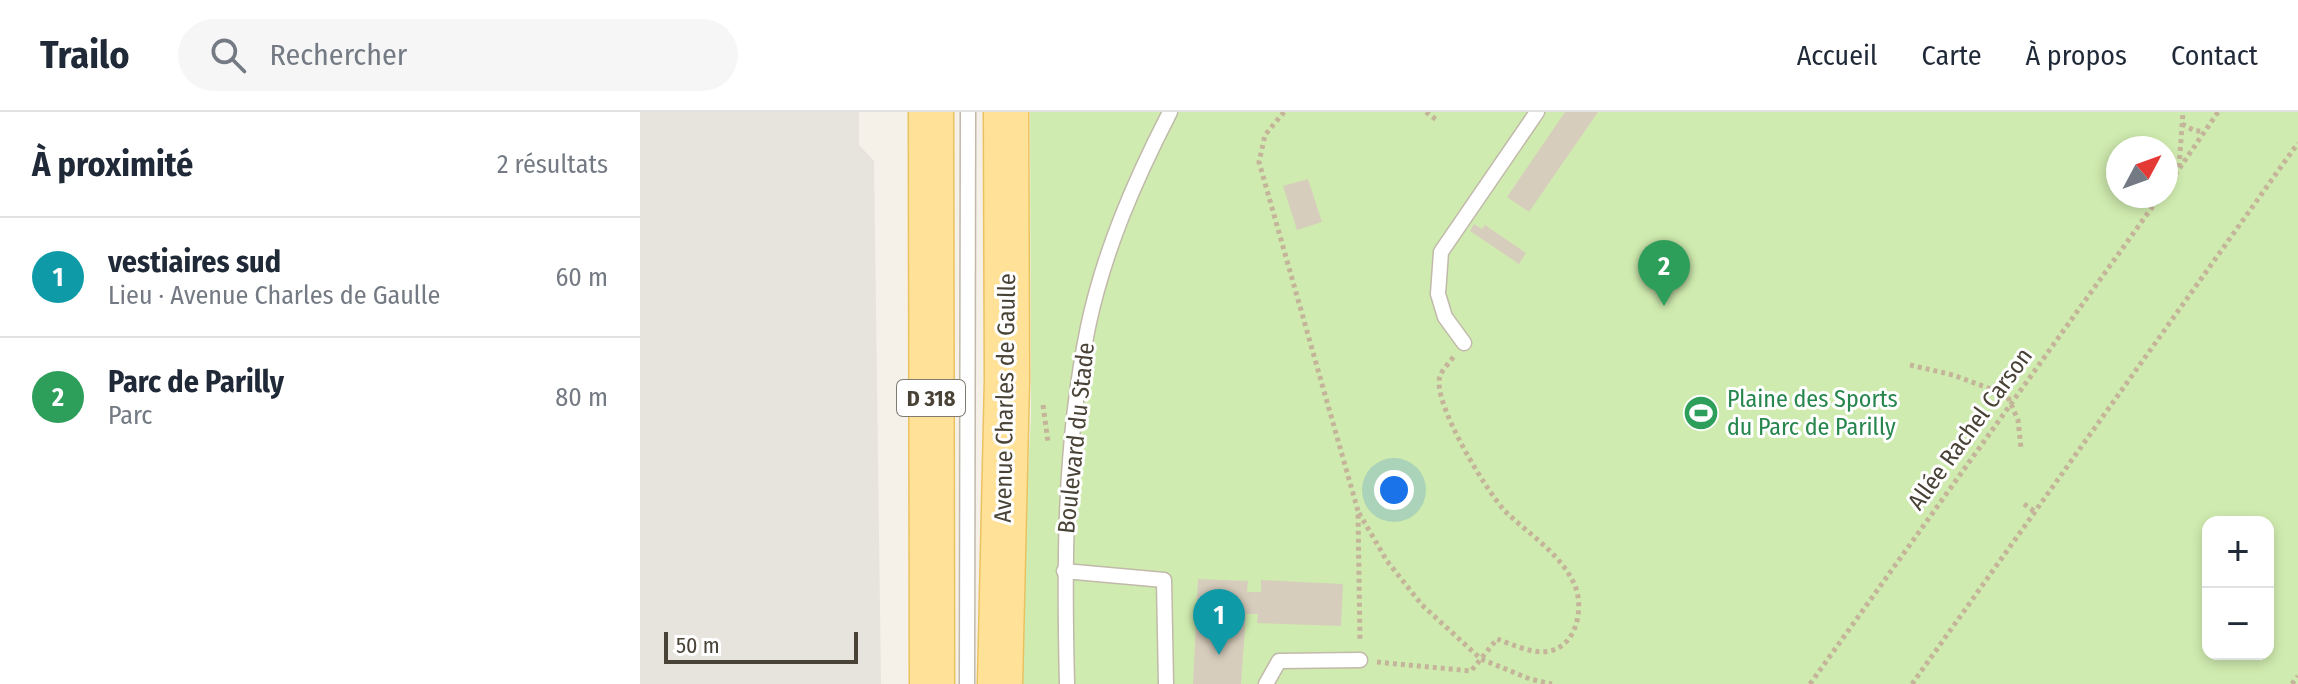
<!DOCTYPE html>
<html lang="fr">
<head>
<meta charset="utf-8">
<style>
	body { margin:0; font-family:"Fira Sans Condensed",sans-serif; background:#f6f6f7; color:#1f2937 }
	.controls { position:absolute; right:24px; bottom:24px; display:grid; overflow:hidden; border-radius:16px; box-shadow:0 4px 12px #0003 }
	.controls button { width:72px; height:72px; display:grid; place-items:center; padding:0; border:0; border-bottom:2px solid #e0e1e3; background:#fff; color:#1f2937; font:40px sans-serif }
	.compass { position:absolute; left:1466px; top:24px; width:72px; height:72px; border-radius:50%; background:#fff; box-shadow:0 4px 12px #0003; rotate:49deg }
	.scale { position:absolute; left:24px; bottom:20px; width:194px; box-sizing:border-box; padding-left:8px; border:4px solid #494236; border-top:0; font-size:22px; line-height:28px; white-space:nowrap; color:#494236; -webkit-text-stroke:6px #fff; paint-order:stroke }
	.you { position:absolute; left:754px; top:378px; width:28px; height:28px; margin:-20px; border:6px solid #fff; border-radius:50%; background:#1a73e8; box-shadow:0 0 0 12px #1a73e833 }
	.badge { display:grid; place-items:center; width:52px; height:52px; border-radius:50%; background:#ff3915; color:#fff; font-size:26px; font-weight:700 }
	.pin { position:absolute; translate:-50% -66px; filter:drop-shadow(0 2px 4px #0008) }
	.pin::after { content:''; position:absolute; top:42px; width:28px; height:24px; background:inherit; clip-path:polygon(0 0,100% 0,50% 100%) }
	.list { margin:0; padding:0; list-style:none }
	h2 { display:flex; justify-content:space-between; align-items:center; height:104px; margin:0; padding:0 32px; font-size:34px }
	h2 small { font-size:26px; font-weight:400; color:#747a83 }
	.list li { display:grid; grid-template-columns:52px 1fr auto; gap:24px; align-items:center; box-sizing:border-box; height:120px; padding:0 32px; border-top:2px solid #e0e1e3 }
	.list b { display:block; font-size:30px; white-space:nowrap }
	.list p { margin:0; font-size:26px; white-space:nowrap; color:#747a83 }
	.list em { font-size:26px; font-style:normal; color:#747a83 }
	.icon { flex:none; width:44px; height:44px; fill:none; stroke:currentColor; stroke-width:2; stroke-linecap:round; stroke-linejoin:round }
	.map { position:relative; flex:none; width:1658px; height:572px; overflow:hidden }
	header { display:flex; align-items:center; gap:48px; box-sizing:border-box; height:112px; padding:0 40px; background:#fff; border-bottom:2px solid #e0e1e3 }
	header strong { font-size:38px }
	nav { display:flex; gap:44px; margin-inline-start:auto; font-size:28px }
	.search { width:560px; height:72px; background:#f6f6f7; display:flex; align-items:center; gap:20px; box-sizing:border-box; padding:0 28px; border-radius:44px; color:#747a83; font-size:30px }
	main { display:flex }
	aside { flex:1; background:#fff }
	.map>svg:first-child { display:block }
	.industrial { fill:#e7e3dd }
	.green { fill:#d0ebaf; fill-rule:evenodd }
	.building { fill:#d7cdbd }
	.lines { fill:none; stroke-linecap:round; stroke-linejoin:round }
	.lane-casing { stroke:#c1b9aa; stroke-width:17 }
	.primary-casing { stroke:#ebc260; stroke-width:47 }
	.path { stroke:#c4b59a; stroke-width:5; stroke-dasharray:4 4; stroke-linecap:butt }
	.lane { stroke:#fff; stroke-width:14 }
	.primary { stroke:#ffe297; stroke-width:44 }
	.labels { text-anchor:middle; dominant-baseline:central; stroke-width:6; stroke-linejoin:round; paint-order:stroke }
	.shield { fill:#fff; stroke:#807b72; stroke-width:2 }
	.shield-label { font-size:22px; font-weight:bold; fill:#494236 }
	.street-label { font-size:24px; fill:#494236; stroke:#fff }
	.leisure-label { font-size:24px; fill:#27864d; stroke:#fff; text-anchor:start }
</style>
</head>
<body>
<header>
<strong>Trailo</strong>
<div class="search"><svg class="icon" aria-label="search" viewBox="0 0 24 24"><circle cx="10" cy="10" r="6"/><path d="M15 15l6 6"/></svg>Rechercher</div>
<nav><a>Accueil</a><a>Carte</a><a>À propos</a><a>Contact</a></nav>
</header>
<main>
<aside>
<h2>À proximité<small>2 résultats</small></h2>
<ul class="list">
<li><span class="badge" style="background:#0f9aa8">1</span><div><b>vestiaires sud</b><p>Lieu · Avenue Charles de Gaulle</p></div><em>60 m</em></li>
<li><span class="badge" style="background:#2e9e5b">2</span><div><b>Parc de Parilly</b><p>Parc</p></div><em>80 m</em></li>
</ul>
</aside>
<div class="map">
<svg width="1658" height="572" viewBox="0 0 1658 572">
	<rect width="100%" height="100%" fill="#f5f1e8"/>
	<path class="industrial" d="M0 0H219V33L234 49 241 572H0Z"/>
	<path class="green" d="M390 0H1658V572H382V477L391 303ZM1478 36H1526V84H1478ZM1568 410H1628V542H1568Z"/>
	<g class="building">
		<path d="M925 0H958L889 100 867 85Z"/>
		<path d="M668 67 682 110 657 118 643 74Z"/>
		<path d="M834 112 842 117 845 113 886 141 879 152 830 119Z"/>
		<path d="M558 467 608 469 607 480H621V468L703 472 701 514 617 511 618 502H606L601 572H553Z"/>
	</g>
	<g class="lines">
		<defs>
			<g id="lane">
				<path d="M824 231 805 205 798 182 801 140 897 0"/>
				<path d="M424 459 524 468 526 572"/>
				<path d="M327 572 328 0"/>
				<path d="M427 572C424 452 424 333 448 215 464 139 495 68 530 0"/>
				<path d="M626 572 639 549 720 548"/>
			</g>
			<g id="primary">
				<path d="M291 0 292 572"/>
				<path d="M360 572 367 268 366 0"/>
			</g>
		</defs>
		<use href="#lane" class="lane-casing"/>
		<use href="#primary" class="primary-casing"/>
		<g class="path">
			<path d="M644 0 625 23 619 50 718 399 720 530"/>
			<path d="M786 0 798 9"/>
			<path d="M1542 12 1555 19H1563"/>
			<path d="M1539 55 1543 0"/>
			<path d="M1526 76 1578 0"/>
			<path d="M1270 253 1313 263 1367 283 1378 308 1381 336"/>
			<path d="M403 293 408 330"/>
			<path d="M1384 392 1394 399"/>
			<path d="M719 401 747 449 782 493 841 547 890 567 912 572"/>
			<path d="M737 550 831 559 857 527C871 532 894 543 910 539 937 533 944 496 935 474 922 442 888 422 865 399 847 380 791 289 800 264 802 258 810 250 814 244"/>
			<path d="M1170 572 1520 84"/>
			<path d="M1272 572 1658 31"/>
			<path d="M1652 572 1658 564"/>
		</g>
		<use href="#lane" class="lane"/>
		<use href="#primary" class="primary"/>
	</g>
	<defs>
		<symbol id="stadium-disc" viewBox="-11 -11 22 22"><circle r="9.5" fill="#2e9e5b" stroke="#fff"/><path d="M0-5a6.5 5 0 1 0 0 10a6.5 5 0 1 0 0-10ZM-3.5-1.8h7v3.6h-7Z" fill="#fff"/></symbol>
	</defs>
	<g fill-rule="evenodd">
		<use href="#stadium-disc" x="1041" y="281" width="40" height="40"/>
	</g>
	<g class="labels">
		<rect class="shield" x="257" y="268" width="68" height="36" rx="6"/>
		<g class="shield-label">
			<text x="291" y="286">D 318</text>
		</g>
		<g class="street-label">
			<text transform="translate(365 286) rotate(-89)">Avenue Charles de Gaulle</text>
			<text transform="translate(1330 317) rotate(-54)">Allée Rachel Carson</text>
			<text transform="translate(436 326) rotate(-84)">Boulevard du Stade</text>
		</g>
		<g class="leisure-label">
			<text x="1087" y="287">Plaine des Sports<tspan x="1087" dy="28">du Parc de Parilly</tspan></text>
		</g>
	</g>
</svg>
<div class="controls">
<button>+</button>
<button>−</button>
</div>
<svg class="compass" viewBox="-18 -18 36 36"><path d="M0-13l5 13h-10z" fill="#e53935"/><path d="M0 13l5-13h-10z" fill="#747a83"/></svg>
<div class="scale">50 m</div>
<div class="you"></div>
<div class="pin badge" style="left:579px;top:543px;background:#0f9aa8">1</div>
<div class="pin badge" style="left:1024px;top:194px;background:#2e9e5b">2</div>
</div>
</main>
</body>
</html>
